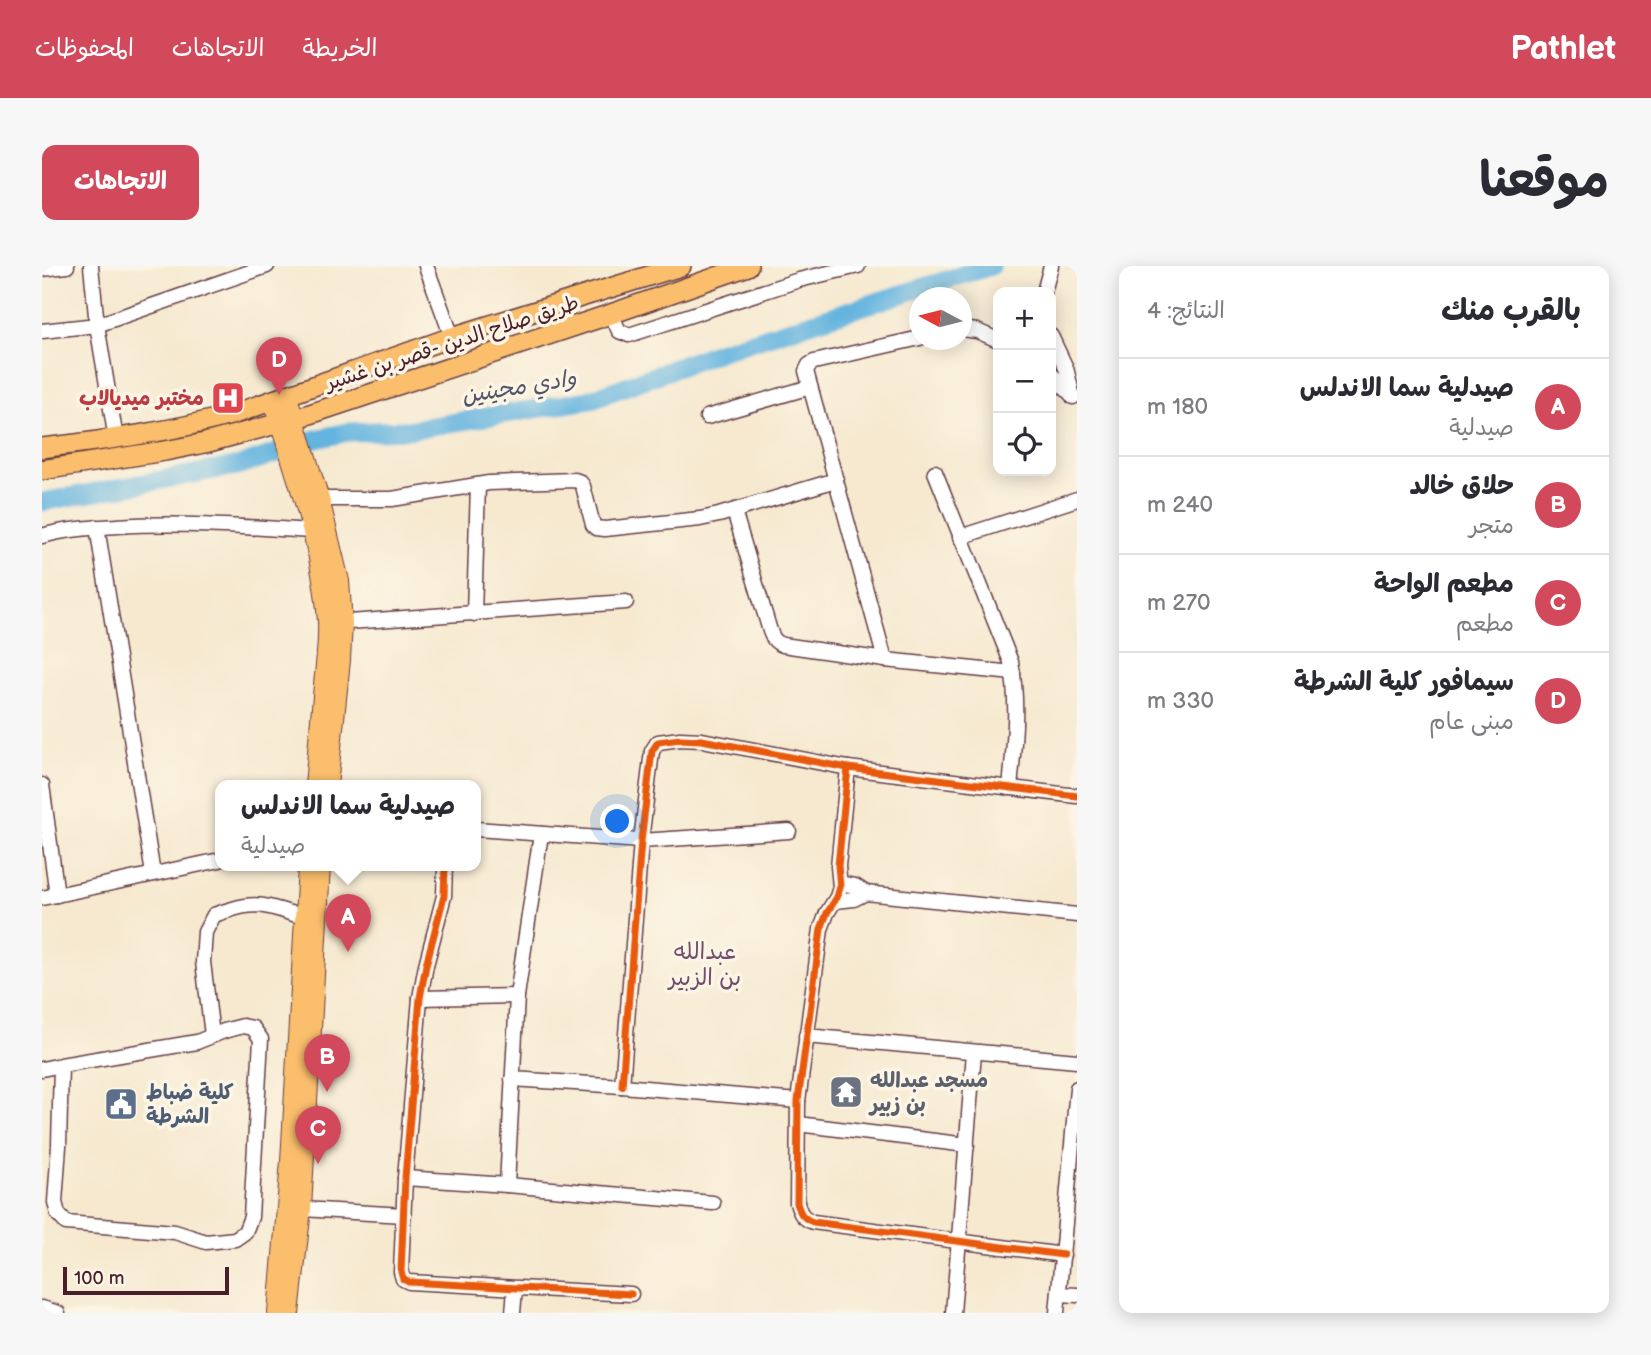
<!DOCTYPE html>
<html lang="ar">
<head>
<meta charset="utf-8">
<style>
	body { margin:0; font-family:"Balsamiq Sans","Playpen Sans Arabic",sans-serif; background:#f7f7f7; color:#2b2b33; direction:rtl }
	.controls { position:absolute; right:21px; top:21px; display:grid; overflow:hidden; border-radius:14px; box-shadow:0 4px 18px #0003 }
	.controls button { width:63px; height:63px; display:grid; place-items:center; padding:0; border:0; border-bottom:2px solid #e1e1e2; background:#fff; color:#2b2b33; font:35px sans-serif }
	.compass { position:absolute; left:867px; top:21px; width:63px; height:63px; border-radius:50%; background:#fff; box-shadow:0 4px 18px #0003; rotate:277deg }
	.scale { position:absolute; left:21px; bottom:18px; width:166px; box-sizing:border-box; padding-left:7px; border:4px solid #4a1f2b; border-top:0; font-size:19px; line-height:24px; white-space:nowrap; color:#4a1f2b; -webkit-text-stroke:5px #fcf5e5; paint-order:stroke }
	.you { position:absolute; left:576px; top:556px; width:24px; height:24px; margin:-18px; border:5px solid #fff; border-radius:50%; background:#1a73e8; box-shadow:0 0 0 10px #1a73e833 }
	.badge { display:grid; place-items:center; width:46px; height:46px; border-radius:50%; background:#d1495b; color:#fff; font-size:23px; font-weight:700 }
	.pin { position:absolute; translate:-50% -58px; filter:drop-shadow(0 2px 4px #0008) }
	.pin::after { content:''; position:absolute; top:37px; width:24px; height:21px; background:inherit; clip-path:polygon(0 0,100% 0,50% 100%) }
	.popup { position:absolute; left:173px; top:514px; width:266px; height:91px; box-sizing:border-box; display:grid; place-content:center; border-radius:14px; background:#fff; filter:drop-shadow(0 2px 5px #0005); font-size:23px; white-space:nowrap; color:#7c7c81 }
	.popup b { font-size:26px; color:#2b2b33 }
	.popup::after { content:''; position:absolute; left:50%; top:100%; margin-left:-14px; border:14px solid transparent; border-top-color:#fff }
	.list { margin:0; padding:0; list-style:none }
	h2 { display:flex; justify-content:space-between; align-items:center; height:91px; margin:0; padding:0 28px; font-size:30px }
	h2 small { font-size:23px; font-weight:400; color:#7c7c81 }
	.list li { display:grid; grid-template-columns:46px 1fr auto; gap:21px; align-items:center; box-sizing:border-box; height:98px; padding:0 28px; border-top:2px solid #e1e1e2 }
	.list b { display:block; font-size:26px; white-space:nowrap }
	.list p { margin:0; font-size:23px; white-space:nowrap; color:#7c7c81 }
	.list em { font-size:23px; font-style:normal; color:#7c7c81 }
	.icon { flex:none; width:38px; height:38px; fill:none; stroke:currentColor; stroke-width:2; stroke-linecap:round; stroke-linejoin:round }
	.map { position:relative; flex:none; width:1035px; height:1047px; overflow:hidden; direction:ltr; border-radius:14px }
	header { display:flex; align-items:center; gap:42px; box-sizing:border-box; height:98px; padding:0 35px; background:#d1495b; color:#fff }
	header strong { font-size:33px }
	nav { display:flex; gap:38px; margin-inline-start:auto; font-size:24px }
	.intro { display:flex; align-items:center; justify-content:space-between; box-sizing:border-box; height:168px; padding:0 42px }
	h1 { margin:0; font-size:49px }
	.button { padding:18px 32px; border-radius:14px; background:#d1495b; color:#fff; font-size:24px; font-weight:700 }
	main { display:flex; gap:42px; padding:0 42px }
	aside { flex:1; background:#fff; border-radius:14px; box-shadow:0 4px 18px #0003 }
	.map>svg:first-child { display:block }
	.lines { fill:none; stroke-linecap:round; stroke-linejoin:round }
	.river { stroke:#64b4df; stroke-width:19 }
	.minor-casing { stroke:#643d44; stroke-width:17 }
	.major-casing { stroke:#643d44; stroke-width:20 }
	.highway-casing { stroke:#643d44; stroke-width:22 }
	.minor { stroke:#fff; stroke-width:14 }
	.major { stroke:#fabe6d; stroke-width:18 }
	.highway { stroke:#fabe6d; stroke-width:19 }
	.cycleway-casing { stroke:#fcf5e5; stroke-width:11 }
	.cycleway { stroke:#e8590c; stroke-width:7 }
	.labels { text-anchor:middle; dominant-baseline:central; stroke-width:7; stroke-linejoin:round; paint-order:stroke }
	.street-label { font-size:21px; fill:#4a1f2b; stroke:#fcf5e5 }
	.health-label { font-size:21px; font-weight:bold; fill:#be3a42; stroke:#fcf5e5; text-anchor:end }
	.worship-label { font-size:21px; font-weight:bold; fill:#5b616d; stroke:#fcf5e5; text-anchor:start }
	.service-label { font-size:21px; font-weight:bold; fill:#4e5e75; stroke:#fcf5e5; text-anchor:start }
	.water-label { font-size:23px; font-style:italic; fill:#53536a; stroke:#fcf5e5 }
	.neighbourhood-label { font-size:23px; fill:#724e6e; stroke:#fcf5e5 }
</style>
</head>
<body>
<header>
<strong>Pathlet</strong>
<nav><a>الخريطة</a><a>الاتجاهات</a><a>المحفوظات</a></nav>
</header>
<div class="intro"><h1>موقعنا</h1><a class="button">الاتجاهات</a></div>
<main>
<aside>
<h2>بالقرب منك<small>النتائج: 4</small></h2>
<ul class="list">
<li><span class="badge">A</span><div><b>صيدلية سما الاندلس</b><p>صيدلية</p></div><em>180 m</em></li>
<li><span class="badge">B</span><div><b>حلاق خالد</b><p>متجر</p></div><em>240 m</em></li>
<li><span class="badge">C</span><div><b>مطعم الواحة</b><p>مطعم</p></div><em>270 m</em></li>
<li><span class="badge">D</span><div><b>سيمافور كلية الشرطة</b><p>مبنى عام</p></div><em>330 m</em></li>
</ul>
</aside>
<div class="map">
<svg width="1035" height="1047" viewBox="0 0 1035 1047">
	<rect width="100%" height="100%" fill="#fcf5e5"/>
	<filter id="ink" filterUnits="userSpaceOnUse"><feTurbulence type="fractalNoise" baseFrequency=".0143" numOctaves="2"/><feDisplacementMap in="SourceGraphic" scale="14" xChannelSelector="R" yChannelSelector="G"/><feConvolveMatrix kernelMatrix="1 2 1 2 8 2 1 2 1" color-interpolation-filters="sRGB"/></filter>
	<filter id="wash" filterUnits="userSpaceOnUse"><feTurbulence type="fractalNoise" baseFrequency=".00686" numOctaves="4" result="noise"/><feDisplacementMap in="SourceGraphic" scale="28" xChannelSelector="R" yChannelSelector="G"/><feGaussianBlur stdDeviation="1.57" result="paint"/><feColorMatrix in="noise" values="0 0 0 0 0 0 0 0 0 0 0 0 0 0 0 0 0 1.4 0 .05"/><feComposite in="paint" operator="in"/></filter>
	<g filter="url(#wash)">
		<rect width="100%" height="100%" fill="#f6e9d0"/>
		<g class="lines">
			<path class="river" d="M0 236 200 199 274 173 306 166 366 164 547 134 679 85 949 0"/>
		</g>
	</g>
	<g filter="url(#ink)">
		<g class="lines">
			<defs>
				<g id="minor">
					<path d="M49 0 55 59 74 173"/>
					<path d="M384 0 410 71"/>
					<path d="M0 3 25 0"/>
					<path d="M1002 26 1009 0"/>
					<path d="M569 48 577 65 587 69 757 14 816 0"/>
					<path d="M920 63 935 65 956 74"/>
					<path d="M0 65 55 59 225 0"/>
					<path d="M1009 70 1024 102 1031 131"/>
					<path d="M1009 108 1030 129"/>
					<path d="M665 151 768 121"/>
					<path d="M893 206 969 396C977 438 972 479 968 522"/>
					<path d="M278 233H350L447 217 533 214 538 216 541 220 551 259 554 262 563 263 658 253 677 249 794 214"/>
					<path d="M692 245 728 365C731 373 733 376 741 379L843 394 971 407"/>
					<path d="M55 261 111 608"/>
					<path d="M0 270C24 263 50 262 75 260 140 256 205 261 270 265"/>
					<path d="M918 271 1035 233"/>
					<path d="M432 348 436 219"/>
					<path d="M293 357 584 336"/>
					<path d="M843 394 764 105 767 99 772 96 878 72"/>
					<path d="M806 502 796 600 798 621 795 631 785 647 779 663 756 835 755 937C758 947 760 952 771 956L1021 989"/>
					<path d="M0 519 15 629"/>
					<path d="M434 563 599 575 747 565"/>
					<path d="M403 600 402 630 384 699 378 732 363 912 359 1006 361 1013 367 1016 589 1028"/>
					<path d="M798 617 813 620 824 627 1035 649"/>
					<path d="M0 632 178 594"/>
					<path d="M793 635 812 633 824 627"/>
					<path d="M378 732 475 730"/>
					<path d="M170 769 161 696 163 666 172 649C190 643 208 636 227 641 242 644 255 651 271 652"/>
					<path d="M764 770 1035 795"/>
					<path d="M0 803 19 799 155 776 182 765 201 760 211 762 219 773 209 951 203 966 193 973 164 976 133 966 24 957 16 948 13 936 17 880 19 799"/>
					<path d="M470 813 580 820 756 835"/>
					<path d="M580 820 599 575 610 485 616 476 638 473 660 474 806 502 1035 530"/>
					<path d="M756 858 925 879"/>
					<path d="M363 912 465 919 671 937"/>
					<path d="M465 919 475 730 499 568"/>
					<path d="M260 943 362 949"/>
					<path d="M1017 1028 1035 1029"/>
					<path d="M0 1042 16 1047"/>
					<path d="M471 1047 473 1023"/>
					<path d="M911 1047 932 786"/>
					<path d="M1015 1047 1035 822"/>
				</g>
				<g id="major">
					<path d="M245 128 278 233 298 315 301 357 299 394 286 520"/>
					<path d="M230 134C252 206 280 279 285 355 286 376 283 398 281 419 278 453 275 486 272 520"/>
					<path d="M235 1047 248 895 265 600"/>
					<path d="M248 1047 260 943 279 600"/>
				</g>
				<g id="highway">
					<path d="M0 182C65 174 129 166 192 148L410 71 639 0"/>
					<path d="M0 204 123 185 163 177 253 153 569 48 706 0"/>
				</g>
			</defs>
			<use href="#minor" class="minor-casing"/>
			<use href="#major" class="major-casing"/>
			<use href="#highway" class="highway-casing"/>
			<use href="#minor" class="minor"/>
			<use href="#major" class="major"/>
			<use href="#highway" class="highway"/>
			<defs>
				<g id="cycleway">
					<path d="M806 502 796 600 798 621 795 631 785 647 779 663 756 835 755 937C758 947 760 952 771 956L1021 989"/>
					<path d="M403 600 402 630 384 699 378 732 363 912 359 1006 361 1013 367 1016 589 1028"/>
					<path d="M580 820 599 575 610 485 616 476 638 473 660 474 806 502 1035 530"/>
				</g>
			</defs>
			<use href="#cycleway" class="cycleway-casing"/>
			<use href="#cycleway" class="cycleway"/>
		</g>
	</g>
	<defs>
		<symbol id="hospital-square" viewBox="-11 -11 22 22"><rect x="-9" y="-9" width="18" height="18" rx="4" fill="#e0444e" stroke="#fcf5e5"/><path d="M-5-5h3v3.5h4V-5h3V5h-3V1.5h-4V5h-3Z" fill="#fff"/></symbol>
		<symbol id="temple-square" viewBox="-11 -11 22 22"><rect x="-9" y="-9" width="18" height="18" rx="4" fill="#6b7280" stroke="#fcf5e5"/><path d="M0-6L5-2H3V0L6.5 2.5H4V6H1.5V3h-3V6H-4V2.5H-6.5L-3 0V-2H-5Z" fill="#fff"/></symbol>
		<symbol id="civic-square" viewBox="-11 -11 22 22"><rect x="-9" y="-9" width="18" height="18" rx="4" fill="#5c6f8a" stroke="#fcf5e5"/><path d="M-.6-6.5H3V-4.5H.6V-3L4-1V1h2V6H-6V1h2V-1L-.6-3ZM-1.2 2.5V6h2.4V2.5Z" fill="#fff"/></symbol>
	</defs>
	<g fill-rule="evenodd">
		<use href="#hospital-square" x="167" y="113" width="38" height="38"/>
		<use href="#temple-square" x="785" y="807" width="38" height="38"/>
		<use href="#civic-square" x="60" y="819" width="38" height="38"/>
	</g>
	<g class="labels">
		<g class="street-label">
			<text transform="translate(410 77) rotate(-18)">طريق صلاح الدين -قصر بن غشير</text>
		</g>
		<g class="health-label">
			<text x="162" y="132">مختبر ميديالاب</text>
		</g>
		<g class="worship-label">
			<text x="828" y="814">مسجد عبدالله<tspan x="828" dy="24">بن زبير</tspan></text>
		</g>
		<g class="service-label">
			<text x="104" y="826">كلية ضباط<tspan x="104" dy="24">الشرطة</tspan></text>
		</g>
		<g class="water-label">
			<text transform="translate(477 121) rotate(-9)">وادي مجينين</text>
		</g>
		<g class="neighbourhood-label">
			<text x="663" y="686">عبدالله<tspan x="663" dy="26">بن الزبير</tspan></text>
		</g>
	</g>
</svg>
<div class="controls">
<button>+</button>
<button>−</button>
<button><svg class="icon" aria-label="locate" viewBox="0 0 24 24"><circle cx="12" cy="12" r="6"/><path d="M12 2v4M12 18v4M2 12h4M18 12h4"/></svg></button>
</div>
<svg class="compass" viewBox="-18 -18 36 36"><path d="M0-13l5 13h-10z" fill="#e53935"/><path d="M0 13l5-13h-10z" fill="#7c7c81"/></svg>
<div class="scale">100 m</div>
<div class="you"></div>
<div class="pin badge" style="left:306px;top:686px">A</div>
<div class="popup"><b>صيدلية سما الاندلس</b>صيدلية</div>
<div class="pin badge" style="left:285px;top:826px">B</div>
<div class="pin badge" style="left:276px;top:898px">C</div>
<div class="pin badge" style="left:237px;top:129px">D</div>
</div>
</main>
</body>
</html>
